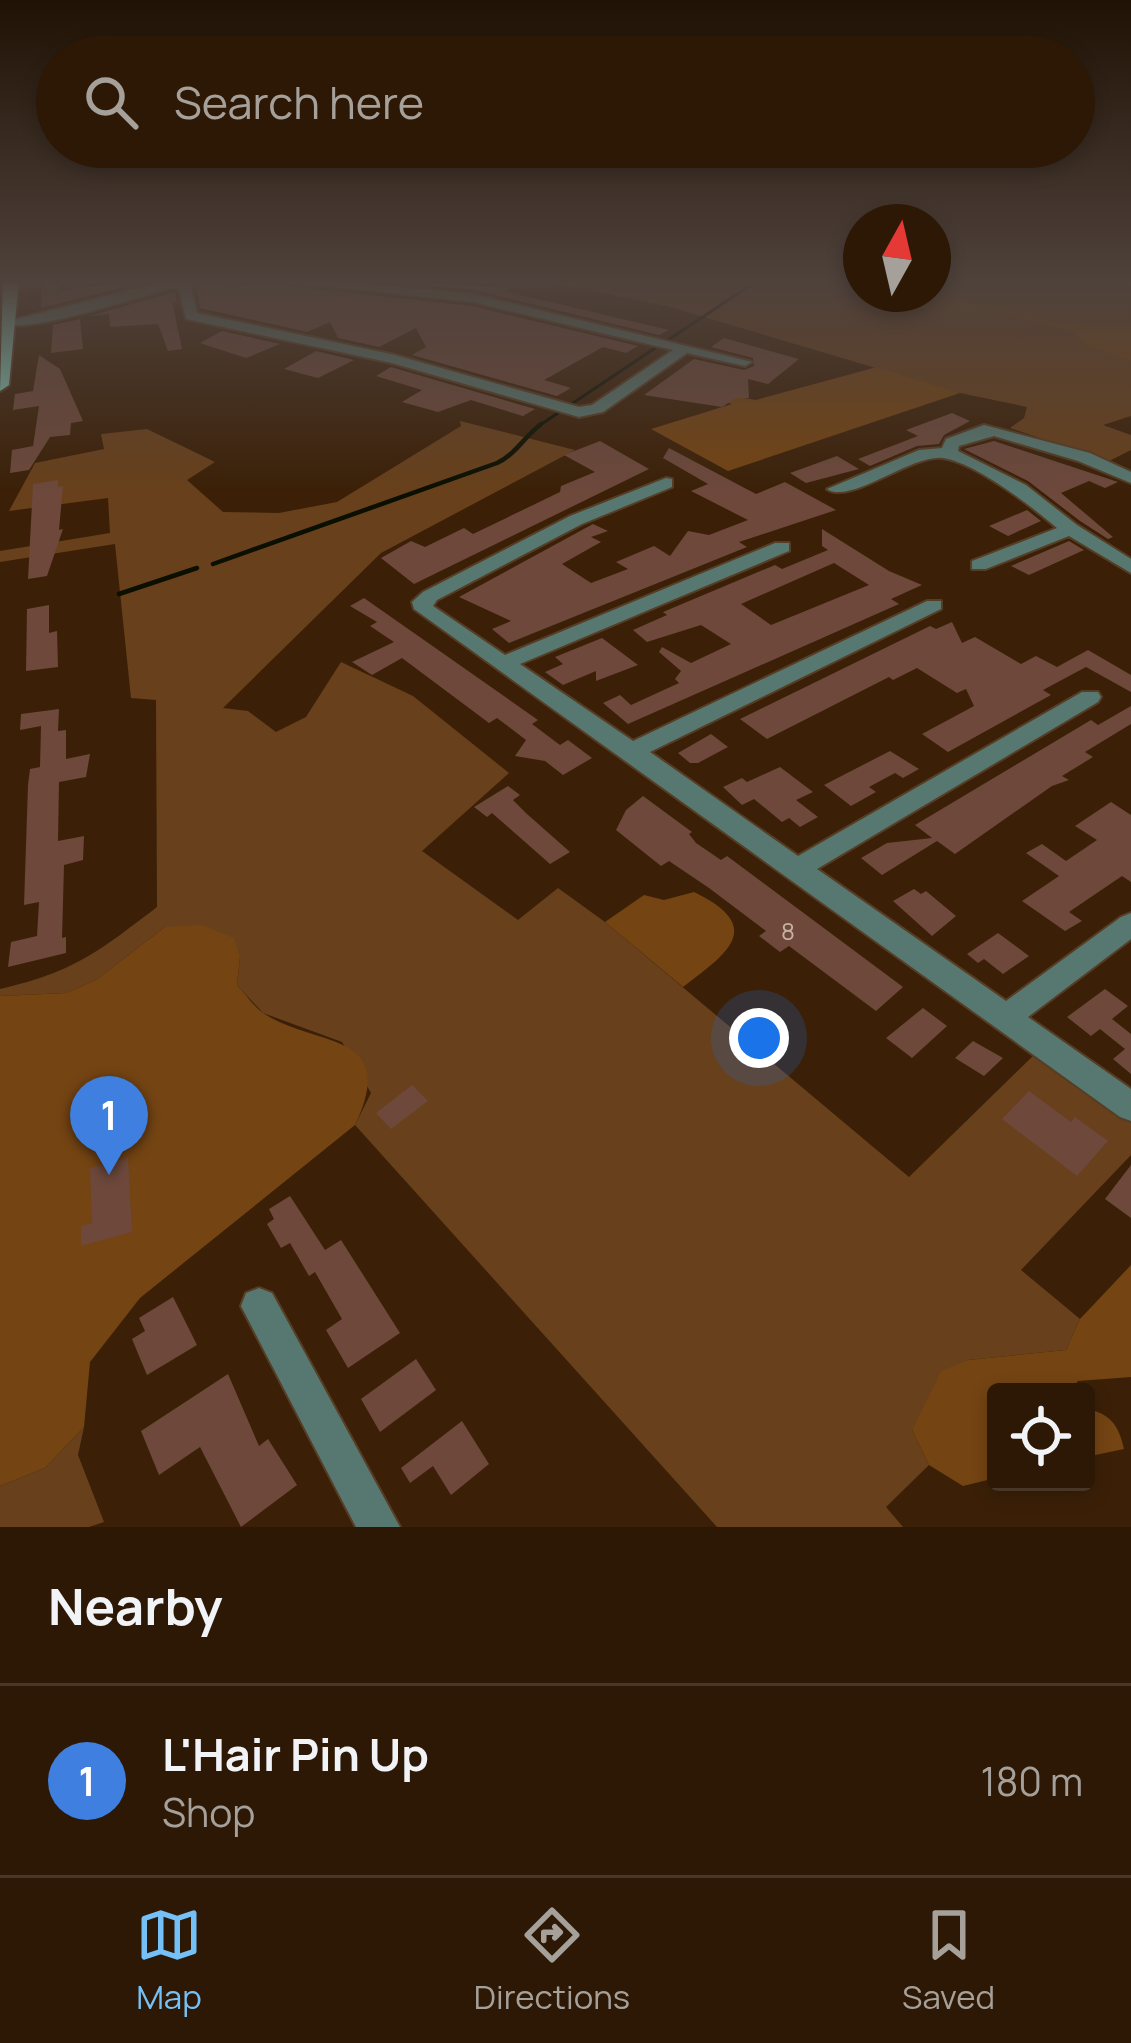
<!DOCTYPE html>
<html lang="en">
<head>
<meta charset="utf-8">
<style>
	body { margin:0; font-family:Manrope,sans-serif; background:#34210f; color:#f1f3f6 }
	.controls { position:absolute; right:36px; bottom:36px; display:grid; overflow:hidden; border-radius:12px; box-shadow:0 6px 18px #0003 }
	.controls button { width:108px; height:108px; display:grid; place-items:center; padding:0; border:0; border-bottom:3px solid #483727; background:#2c1805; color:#f1f3f6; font:60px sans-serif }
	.compass { position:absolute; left:843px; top:204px; width:108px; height:108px; border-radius:50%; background:#2c1805; box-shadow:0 6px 18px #0003; rotate:8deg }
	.you { position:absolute; left:759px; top:1038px; width:42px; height:42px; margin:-30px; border:9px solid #fff; border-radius:50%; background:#1a73e8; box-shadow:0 0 0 18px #1a73e833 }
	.badge { display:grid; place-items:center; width:78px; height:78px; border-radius:50%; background:#75c0f6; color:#fff; font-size:39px; font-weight:700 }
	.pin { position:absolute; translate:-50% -99px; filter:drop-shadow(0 3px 6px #0008) }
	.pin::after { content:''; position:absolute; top:63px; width:42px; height:36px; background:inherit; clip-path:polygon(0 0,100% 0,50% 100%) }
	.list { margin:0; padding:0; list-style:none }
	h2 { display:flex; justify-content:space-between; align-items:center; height:156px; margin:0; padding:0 48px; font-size:51px }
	h2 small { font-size:39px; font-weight:400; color:#a6a09a }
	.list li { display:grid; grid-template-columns:78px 1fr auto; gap:36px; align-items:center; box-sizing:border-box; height:192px; padding:0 48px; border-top:3px solid #483727 }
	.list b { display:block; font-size:45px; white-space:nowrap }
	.list p { margin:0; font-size:39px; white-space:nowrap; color:#a6a09a }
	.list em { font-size:39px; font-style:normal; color:#a6a09a }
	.icon { flex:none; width:66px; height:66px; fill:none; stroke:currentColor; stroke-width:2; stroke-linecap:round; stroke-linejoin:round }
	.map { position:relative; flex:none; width:1131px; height:1527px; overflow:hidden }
	.search { position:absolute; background:#2c1805; box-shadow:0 6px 18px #0003; left:36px; right:36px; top:36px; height:132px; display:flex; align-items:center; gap:30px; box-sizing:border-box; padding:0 42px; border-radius:66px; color:#a6a09a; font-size:45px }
	.sheet { height:348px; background:#2c1805 }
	nav { display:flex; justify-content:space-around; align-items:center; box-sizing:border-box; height:168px; border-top:3px solid #483727; background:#2c1805; font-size:33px; color:#a6a09a }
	nav a { display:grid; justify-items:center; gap:6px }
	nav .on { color:#75c0f6 }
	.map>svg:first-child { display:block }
	.green { fill:#68401b }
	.forest { fill:#744413 }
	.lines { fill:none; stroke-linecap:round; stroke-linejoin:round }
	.stream-far1 { stroke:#0a0f00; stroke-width:3 }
	.stream { stroke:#0a0f00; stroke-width:4.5 }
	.building { fill:#6d483b; fill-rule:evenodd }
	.minor-casing { stroke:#563d25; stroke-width:4 }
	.major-casing { stroke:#563d25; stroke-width:4 }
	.minor { fill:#567871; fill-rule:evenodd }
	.major { fill:#7fc9bb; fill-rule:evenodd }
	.labels { text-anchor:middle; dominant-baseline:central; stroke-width:9; stroke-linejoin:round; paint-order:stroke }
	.number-label { font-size:24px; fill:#c6b0a2 }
</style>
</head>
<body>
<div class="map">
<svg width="1131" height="1527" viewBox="0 0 1131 1527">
	<rect width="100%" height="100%" fill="#3b2007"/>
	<g class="green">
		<path d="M532 279H861V294H933V279H1131V416L1103 425 1131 435V450L1109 461 1010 428 1024 418 1027 407 960 393 667 306Z"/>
		<path d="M460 421 575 450 381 553 223 708 248 711 276 732 306 717 341 662 413 696 509 773 422 851 518 920 558 888 605 922 909 1177 1035 1054 1131 1121V1155L1021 1270 1080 1319 1066 1350 968 1360 912 1430 929 1465 886 1507 903 1527H717L355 1125 371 1093 342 1042 263 1013 237 985 240 957 165 927 96 980 66 993 0 996V989C74 972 98 952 157 907L156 700 131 698 115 544 0 562V551L110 533 108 498 9 511 35 463 104 449 101 434 147 429 215 462 187 480 223 512 279 513 337 502 461 426Z"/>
		<path d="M84 1427 78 1455 104 1522 89 1527H0V1486L45 1468Z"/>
	</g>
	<g class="forest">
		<path d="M933 292 973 304 1027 305 1034 308 1035 315 1061 324 1131 325V361L1087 346 1074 332 1036 322 984 310 943 313 861 294Z"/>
		<path d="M877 367 960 393 728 471 651 429 732 404 673 387 756 400Z"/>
		<path d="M694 892C766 927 728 953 683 987L605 922 644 895 664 900Z"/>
		<path d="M202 925 234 938 240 957 237 985C245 993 253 1006 263 1013 316 1048 400 1030 355 1125L140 1298 90 1362 84 1427 45 1468 0 1486V996L66 993 96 980 165 927Z"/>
		<path d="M1131 1265V1377L1078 1381 1069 1392H996V1478L963 1486 929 1465 912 1430 941 1371 968 1360 1066 1350 1080 1319Z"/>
		<path d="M1086 1408C1111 1415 1118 1424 1124 1449L1086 1457Z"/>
	</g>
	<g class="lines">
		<g class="stream-far1">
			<path d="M668 340 760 279"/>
			<path d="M570 405 658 346"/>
			<path d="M537 427 558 413"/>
		</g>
		<g class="stream">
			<path d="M213 564 497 463C516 454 524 437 541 424"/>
			<path d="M119 594 197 568"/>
		</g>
	</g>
	<g class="building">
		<path d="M367 279 511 288 504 291 669 330 659 335 474 290Z"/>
		<path d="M58 281 59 291 117 283 121 288 41 308 42 282Z"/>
		<path d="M219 281 230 288 261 283 472 306 638 346 626 353 603 347 544 380 571 388 557 396 412 355 426 347 416 328 379 347 338 338 330 322 307 332 200 308 196 287Z"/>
		<path d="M175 292 177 303 172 301 182 349 168 351 158 324 110 327 109 314 89 316Z"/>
		<path d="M80 319 83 349 51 353 53 325Z"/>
		<path d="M222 331 280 344 246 358 200 343Z"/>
		<path d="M724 338 799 359 768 384 748 379 749 398H736L722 407 644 395 694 359 744 370 754 366 753 358 711 347Z"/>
		<path d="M316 351 354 360 318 378 284 369Z"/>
		<path d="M39 355 60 369 83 421 71 423 70 435 50 437 29 470 10 473 12 450 33 446 39 406 13 410 15 394 33 391Z"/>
		<path d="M391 367 535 409 523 416 471 400 438 412 402 402 422 390 376 376Z"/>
		<path d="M952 413 970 421 944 435 939 444 917 446 870 466 858 459 918 436 906 430Z"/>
		<path d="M600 441 649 469 414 584 381 558 411 541 425 547 464 528 473 534 560 492 561 486 595 472 564 455Z"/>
		<path d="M994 441 1118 482 1105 488 1089 481 1061 493 1113 537 1108 539 1080 521 1028 481 964 449Z"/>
		<path d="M669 448 756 494 785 482 836 510 739 542 747 547 509 643 492 629 511 621 459 597 593 524 608 531 591 537 601 542 562 564 591 583 628 569 616 562 654 546 670 556 688 531 709 535 748 520 691 491 708 484 663 458Z"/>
		<path d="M837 456 859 469 806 483 790 473Z"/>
		<path d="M58 480V487L63 486 59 530 63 529 47 576 28 579 33 484Z"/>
		<path d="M1027 510 1041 521 1008 536 989 526Z"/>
		<path d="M822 529 889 571 922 585 891 599 899 604 628 724 603 703 620 695 631 705 679 683 675 679 681 671 659 652 662 647 691 663 731 644 701 625 647 642 633 630 667 615 663 612 775 565 782 569 828 550 822 546ZM834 563 869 585 771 625 741 604Z"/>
		<path d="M1069 541 1084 550 1029 575 1011 566Z"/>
		<path d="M364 598 538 720 532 724 560 745 568 740 592 758 563 775 545 761 515 756 526 740 497 718 489 723 402 658 372 675 352 662 394 642 370 626 377 622 350 606Z"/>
		<path d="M49 605V633L57 631 58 667 26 671 27 609Z"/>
		<path d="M952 622 962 643 975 637 1021 664 1036 656 1057 667 1088 650 1131 675V692L1086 667 1043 690 1051 695 948 752 922 734 974 706 966 689 957 693 917 668 893 680 889 677 767 739 740 719 930 626 936 629Z"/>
		<path d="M602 638 638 665 596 681V671L563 685 545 672 563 664 555 657Z"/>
		<path d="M1131 706V724L1085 752 1093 757 1062 776 1069 780 1052 786 955 854 937 841 882 875 861 858 887 843 932 838 915 825 1091 720 1098 725Z"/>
		<path d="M59 709 58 731 66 730V759L90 754 86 777 59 782 58 841 84 836 83 860 64 865 62 938 66 937V953L8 967 11 942 37 936 39 902 24 905 28 785 30 769 40 767 41 726 20 730 21 714Z"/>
		<path d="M711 734 728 747 698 763H690L678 753Z"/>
		<path d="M890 751 919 769 903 778 895 773 869 787 876 792 851 806 824 785Z"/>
		<path d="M780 767 813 792 796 800 818 817 800 827 789 818 782 822 754 799 742 805 723 787 742 778 747 782Z"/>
		<path d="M508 786 520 795 513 800 527 814 570 852 550 864 492 813 487 817 474 807Z"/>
		<path d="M643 796 692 832 689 834 696 843 721 860 727 856 903 987 876 1011 789 946 780 952 759 936 766 931 709 888 669 861 661 866 616 830 626 810Z"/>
		<path d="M1111 802 1131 815V882L1122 876 1069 912 1082 921 1065 931 1022 901 1059 876 1026 853 1042 844 1066 861 1097 840 1075 826Z"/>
		<path d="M914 889 921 894 926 891 956 916 932 936 893 901Z"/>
		<path d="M998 933 1029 956 1003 974 984 959 978 963 967 954Z"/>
		<path d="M1105 989 1128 1006 1112 1019 1131 1034V1074L1113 1059 1125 1049 1100 1029 1091 1036 1067 1017Z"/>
		<path d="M923 1008 947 1026 912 1058 886 1038Z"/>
		<path d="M973 1041 1003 1058 984 1076 955 1058Z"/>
		<path d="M412 1085 428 1101 391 1129 376 1113Z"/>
		<path d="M1029 1091 1071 1122 1075 1117 1108 1141 1077 1176 1002 1119Z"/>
		<path d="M128 1158 132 1232 81 1246V1226L92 1223 90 1168Z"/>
		<path d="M1131 1165V1218L1105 1199Z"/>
		<path d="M290 1196 325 1250 341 1240 400 1333 348 1368 326 1330 342 1319 315 1272 309 1276 290 1243 281 1248 267 1224 274 1219 269 1209Z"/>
		<path d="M173 1297 197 1345 147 1375 132 1339 145 1331 139 1318Z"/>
		<path d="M416 1359 436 1390 380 1432 361 1399Z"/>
		<path d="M228 1374 259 1446 268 1439 297 1485 241 1527 200 1447 159 1475 141 1431Z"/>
		<path d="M462 1421 489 1464 451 1495 433 1466 410 1483 401 1468Z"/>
	</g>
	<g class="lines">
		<defs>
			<g id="minor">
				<path d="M174 279H196L190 283 197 313 395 355 579 407 592 405 673 350 473 302 262 279H314L473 294 752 362 745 366 687 353 603 412 579 417 392 363 186 319 178 286C144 295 26 336 0 323Z"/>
				<path d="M984 425 1090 453 1131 472V483L1078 461 994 436 959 446 958 451 1026 485 1077 525 1131 559V573L1069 536 986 569H972V561L1057 528C1031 506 976 463 943 458 911 454 851 505 827 489L919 450 942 448 946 439Z"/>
				<path d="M666 478 672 479V487L582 524 437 600 433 606 505 655 775 543H789V551L520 664 633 741 927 601H941V609L650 752 798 856 1082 692H1098L1101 697 1098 702 817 869 1006 1001 1121 917 1131 913V939L1028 1017 1131 1089V1121L1120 1117 414 609 412 602 423 592 570 516Z"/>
				<path d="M259 1288 272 1293 400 1527H356L241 1306 246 1293Z"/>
			</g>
			<path id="major" d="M3 279H19L9 385 0 391Z"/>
		</defs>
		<use href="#minor" class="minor-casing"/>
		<use href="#major" class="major-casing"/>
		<use href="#minor" class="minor"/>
		<use href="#major" class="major"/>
	</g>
	<linearGradient id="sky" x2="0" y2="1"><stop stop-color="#201204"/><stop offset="0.57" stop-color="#4f423c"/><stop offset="1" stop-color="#4f423c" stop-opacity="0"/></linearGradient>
	<rect width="1131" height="493" fill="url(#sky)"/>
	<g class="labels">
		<g class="number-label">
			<text x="788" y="930">8</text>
		</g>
	</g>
</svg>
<div class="controls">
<button><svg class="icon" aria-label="locate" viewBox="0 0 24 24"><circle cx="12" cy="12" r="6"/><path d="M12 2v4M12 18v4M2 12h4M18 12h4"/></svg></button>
</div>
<svg class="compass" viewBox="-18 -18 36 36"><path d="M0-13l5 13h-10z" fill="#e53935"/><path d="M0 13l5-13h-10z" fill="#a6a09a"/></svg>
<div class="you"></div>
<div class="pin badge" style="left:109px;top:1175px;background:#3f7fe0">1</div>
<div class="search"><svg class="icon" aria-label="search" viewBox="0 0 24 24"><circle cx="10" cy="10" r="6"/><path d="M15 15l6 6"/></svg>Search here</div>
</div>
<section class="sheet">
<h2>Nearby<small></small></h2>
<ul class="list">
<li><span class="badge" style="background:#3f7fe0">1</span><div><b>L'Hair Pin Up</b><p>Shop</p></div><em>180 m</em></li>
</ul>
</section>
<nav>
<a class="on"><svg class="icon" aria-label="map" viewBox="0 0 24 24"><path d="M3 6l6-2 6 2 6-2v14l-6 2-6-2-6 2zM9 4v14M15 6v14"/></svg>Map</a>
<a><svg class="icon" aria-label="directions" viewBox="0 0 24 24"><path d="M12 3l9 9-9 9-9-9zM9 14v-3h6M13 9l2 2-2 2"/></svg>Directions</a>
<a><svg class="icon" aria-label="saved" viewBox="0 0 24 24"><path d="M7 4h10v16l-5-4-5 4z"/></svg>Saved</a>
</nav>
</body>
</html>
